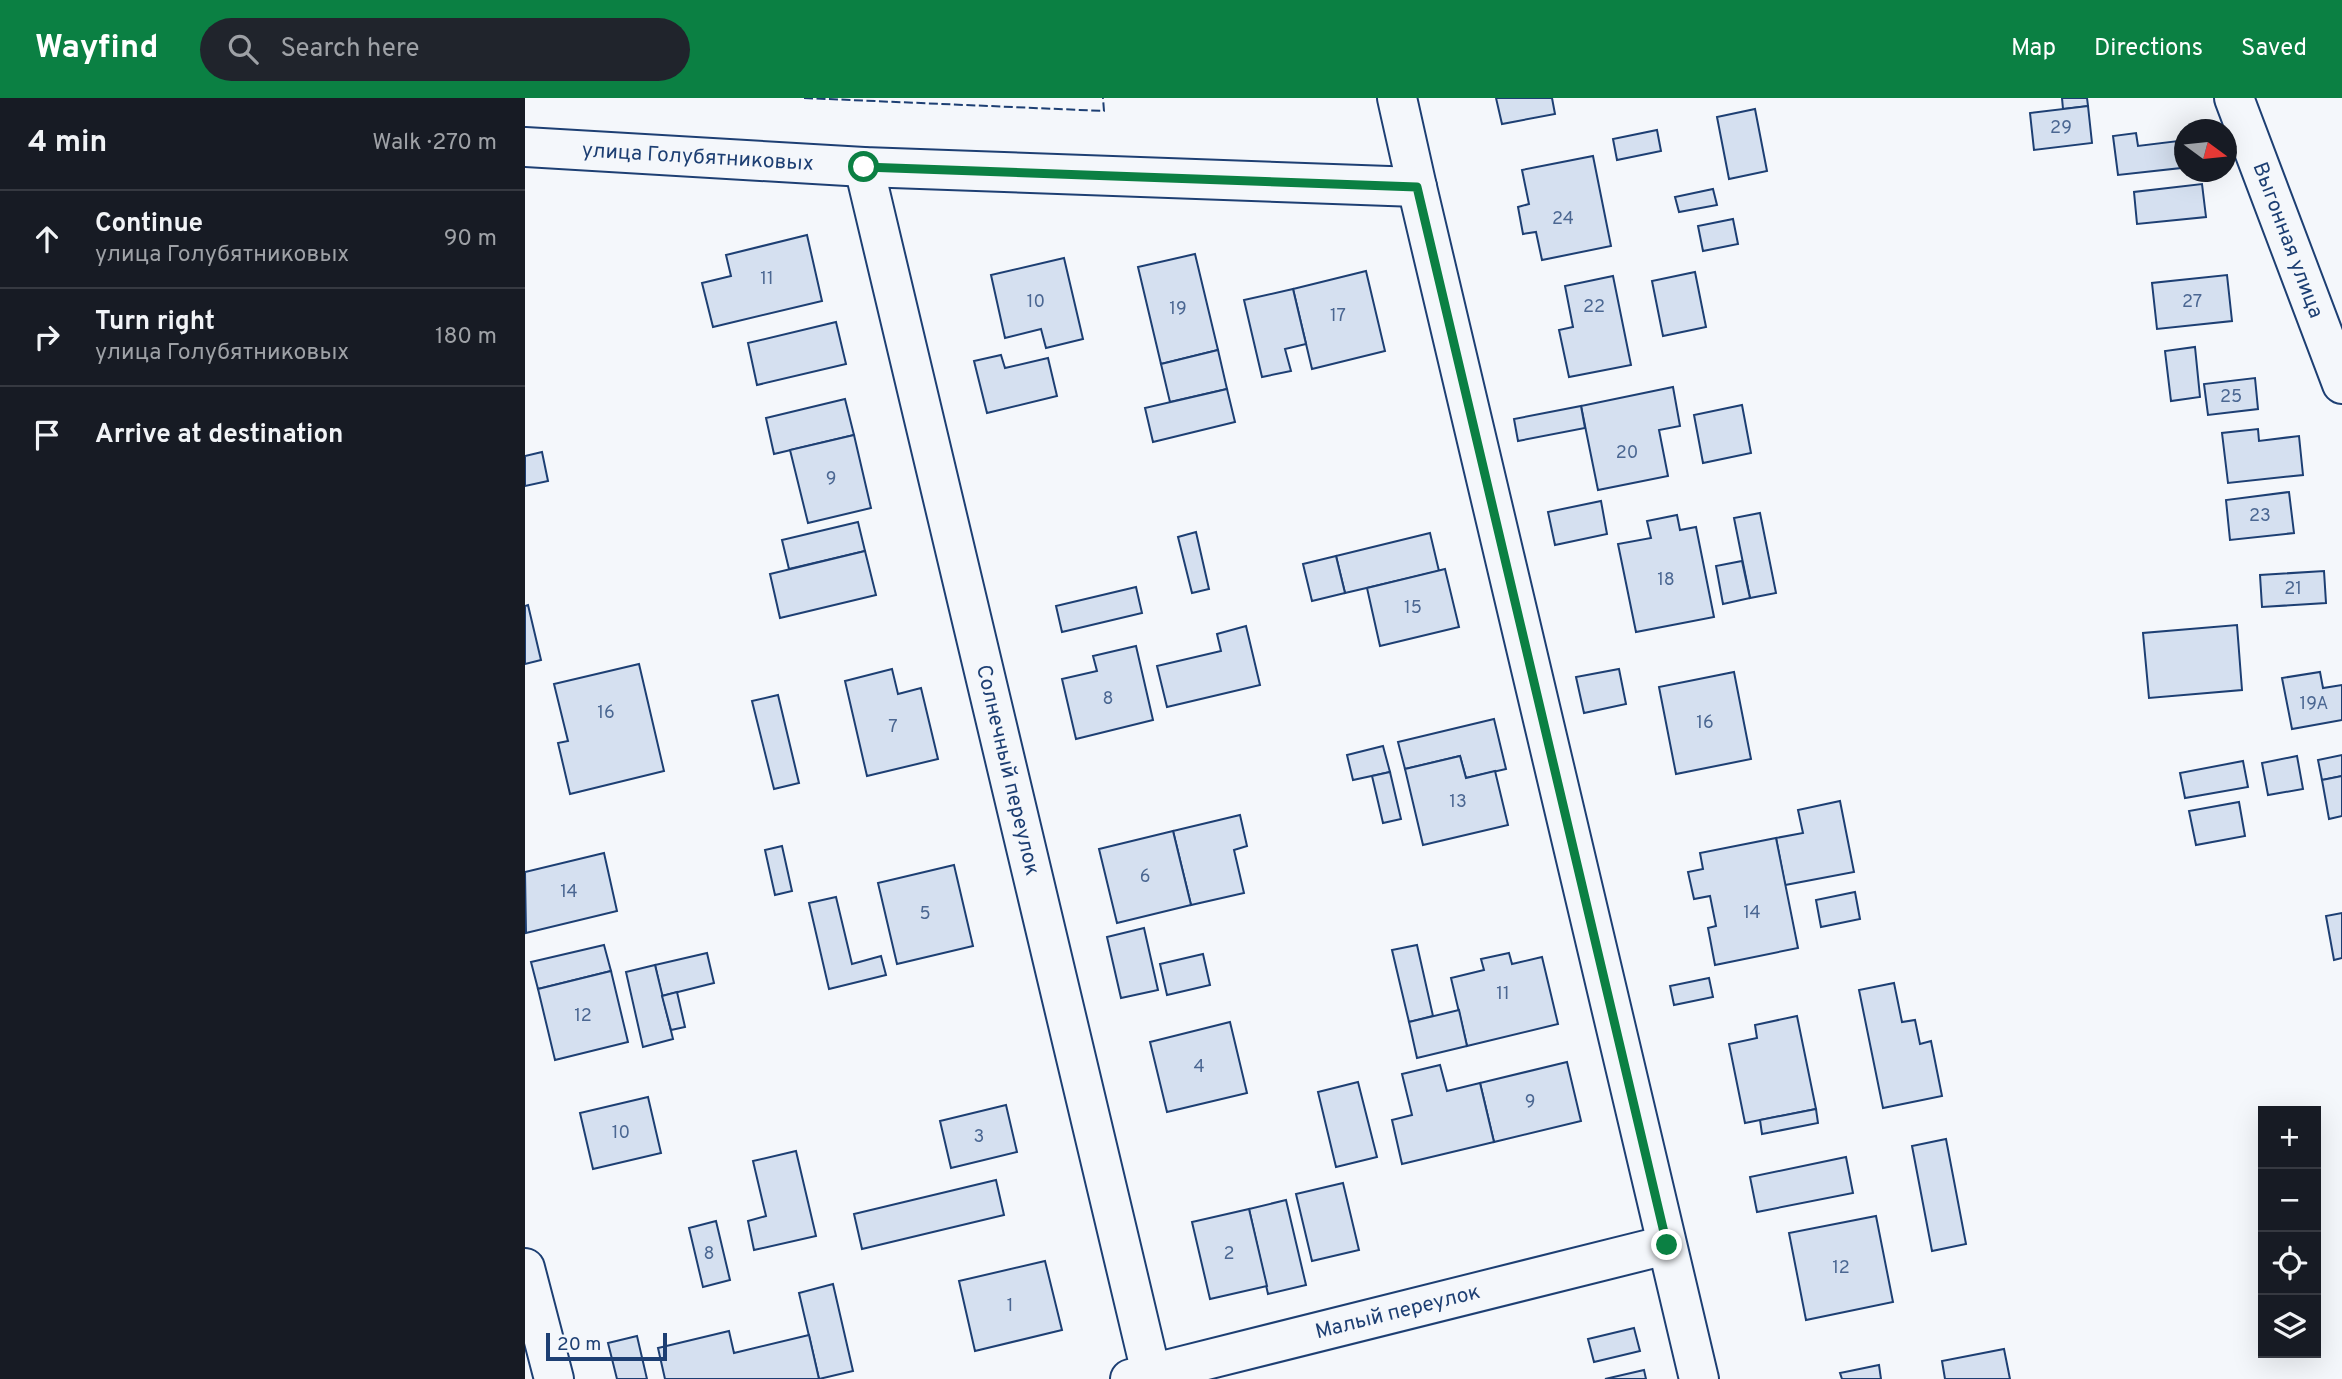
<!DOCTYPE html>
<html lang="en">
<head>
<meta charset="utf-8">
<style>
	body { margin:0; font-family:Overpass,sans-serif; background:#20242c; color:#f1f3f6 }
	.controls { position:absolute; right:21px; bottom:21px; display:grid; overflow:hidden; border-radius:0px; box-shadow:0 7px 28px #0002 }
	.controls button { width:63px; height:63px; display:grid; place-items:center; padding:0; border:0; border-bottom:2px solid #363941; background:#171b24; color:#f1f3f6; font:35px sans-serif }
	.compass { position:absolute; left:1649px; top:21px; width:63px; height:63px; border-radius:50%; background:#171b24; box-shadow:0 7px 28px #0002; rotate:105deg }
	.scale { position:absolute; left:21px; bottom:18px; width:121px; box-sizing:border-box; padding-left:7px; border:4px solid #1d3f73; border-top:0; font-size:19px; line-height:24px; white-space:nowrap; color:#1d3f73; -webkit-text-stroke:5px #f4f7fb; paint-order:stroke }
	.stop { position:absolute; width:21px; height:21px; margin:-16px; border:5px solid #0b8043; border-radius:50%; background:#fff }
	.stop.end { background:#0b8043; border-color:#fff; box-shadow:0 2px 7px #0008 }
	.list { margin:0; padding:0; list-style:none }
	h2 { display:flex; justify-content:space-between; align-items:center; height:91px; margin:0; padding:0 28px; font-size:30px }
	h2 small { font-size:23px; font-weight:400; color:#9ea1a6 }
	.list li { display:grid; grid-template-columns:46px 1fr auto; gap:21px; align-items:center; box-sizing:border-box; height:98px; padding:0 28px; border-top:2px solid #363941 }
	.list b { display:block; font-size:26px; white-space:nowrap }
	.list p { margin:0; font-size:23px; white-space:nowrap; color:#9ea1a6 }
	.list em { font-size:23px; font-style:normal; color:#9ea1a6 }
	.icon { flex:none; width:38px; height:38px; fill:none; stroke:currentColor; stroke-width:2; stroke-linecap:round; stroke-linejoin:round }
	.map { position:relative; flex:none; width:1817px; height:1281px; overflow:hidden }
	header { display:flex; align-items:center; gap:42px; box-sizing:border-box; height:98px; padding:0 35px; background:#0b8043; color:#fff }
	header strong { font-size:33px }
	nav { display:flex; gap:38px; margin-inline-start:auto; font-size:24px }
	.search { width:490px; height:63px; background:#20242c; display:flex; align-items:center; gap:18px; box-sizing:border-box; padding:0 24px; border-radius:38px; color:#9ea1a6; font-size:26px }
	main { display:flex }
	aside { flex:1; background:#171b24 }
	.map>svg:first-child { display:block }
	.building { fill:#d5e0f0; stroke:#1d3f73; stroke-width:2 }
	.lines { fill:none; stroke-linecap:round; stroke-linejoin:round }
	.minor-casing { stroke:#1d3f73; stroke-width:42 }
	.minor { stroke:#f4f7fb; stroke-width:38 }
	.fence { stroke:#1d3f73; stroke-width:2; stroke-dasharray:9 3.5; stroke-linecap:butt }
	.route { stroke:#0b8043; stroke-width:9 }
	.labels { text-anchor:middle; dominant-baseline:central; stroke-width:5; stroke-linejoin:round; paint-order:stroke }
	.number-label { font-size:18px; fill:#4b6792 }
	.street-label { font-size:21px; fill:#1d3f73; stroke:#f4f7fb }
</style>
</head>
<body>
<header>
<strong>Wayfind</strong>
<div class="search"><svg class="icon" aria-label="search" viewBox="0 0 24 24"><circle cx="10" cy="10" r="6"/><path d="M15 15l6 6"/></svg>Search here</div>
<nav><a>Map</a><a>Directions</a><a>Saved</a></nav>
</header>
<main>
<aside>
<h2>4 min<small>Walk · 270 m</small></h2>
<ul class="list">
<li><svg class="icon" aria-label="ahead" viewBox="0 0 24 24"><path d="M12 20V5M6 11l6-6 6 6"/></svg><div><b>Continue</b><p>улица Голубятниковых</p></div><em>90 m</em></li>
<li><svg class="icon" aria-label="right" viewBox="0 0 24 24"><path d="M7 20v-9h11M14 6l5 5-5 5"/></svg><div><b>Turn right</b><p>улица Голубятниковых</p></div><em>180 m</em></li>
<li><svg class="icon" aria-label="arrive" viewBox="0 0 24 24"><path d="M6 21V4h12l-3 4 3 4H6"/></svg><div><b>Arrive at destination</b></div></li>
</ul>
</aside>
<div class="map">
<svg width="1817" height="1281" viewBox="0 0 1817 1281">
	<rect width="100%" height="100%" fill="#f4f7fb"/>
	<g class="building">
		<path d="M971 0H1027L1030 16 977 26Z"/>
		<path d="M1537 0H1562L1563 8 1538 11Z"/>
		<path d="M1563 8 1567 45 1509 52 1505 15Z"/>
		<path d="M1230 11 1242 73 1204 81 1192 19Z"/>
		<path d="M1132 32 1136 53 1092 62 1088 41Z"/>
		<path d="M1611 35 1613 48 1653 43 1656 70 1593 77 1588 38Z"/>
		<path d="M1068 58 1086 148 1017 162 1011 134 998 136 993 109 1004 106 997 72Z"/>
		<path d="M1677 86 1681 119 1612 126 1609 94Z"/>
		<path d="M1188 91 1192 107 1154 114 1150 99Z"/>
		<path d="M1208 121 1213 146 1178 153 1173 128Z"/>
		<path d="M282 137 297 203 188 229 177 185 206 178 201 157Z"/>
		<path d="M670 156 693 252 636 266 613 169Z"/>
		<path d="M539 160 558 241 521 250 516 231 480 240 466 177Z"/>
		<path d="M841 173 860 253 787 271 768 191Z"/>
		<path d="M1170 174 1181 229 1138 238 1127 183Z"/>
		<path d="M1702 177 1707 223 1632 231 1627 185Z"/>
		<path d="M1088 178 1106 267 1044 279 1034 232 1048 229 1040 188Z"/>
		<path d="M768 191 781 246 760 251 766 273 737 279 719 202Z"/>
		<path d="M311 224 321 266 232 287 223 245Z"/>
		<path d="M1670 249 1675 299 1646 303 1640 253Z"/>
		<path d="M693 252 702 291 645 304 636 266Z"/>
		<path d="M476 257 480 270 523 260 532 298 462 315 449 263Z"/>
		<path d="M1730 280 1733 311 1683 317 1679 286Z"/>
		<path d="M1148 289 1155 328 1134 332 1143 378 1073 392 1056 308Z"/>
		<path d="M702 291 710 324 628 344 620 310Z"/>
		<path d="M320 301 329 337 249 356 241 320Z"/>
		<path d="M1217 307 1226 355 1178 365 1169 317Z"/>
		<path d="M1056 308 1060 330 993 343 989 321Z"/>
		<path d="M1733 331 1734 343 1774 338 1778 377 1703 385 1697 335Z"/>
		<path d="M329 337 346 410 283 425 265 352Z"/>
		<path d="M17 354 23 383 0 388V358Z"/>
		<path d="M1764 394 1769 435 1705 442 1701 402Z"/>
		<path d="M1076 403 1082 436 1030 447 1023 414Z"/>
		<path d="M1235 415 1251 495 1225 500 1209 420Z"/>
		<path d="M1152 417 1155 432 1171 429 1189 519 1111 534 1093 446 1126 440 1122 423Z"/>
		<path d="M333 424 340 453 264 471 257 442Z"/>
		<path d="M671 434 684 491 667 495 653 439Z"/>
		<path d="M905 435 914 473 820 495 811 458Z"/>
		<path d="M340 453 351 497 255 520 245 476Z"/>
		<path d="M811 458 820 495 787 503 778 466Z"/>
		<path d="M1217 463 1225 500 1198 506 1191 468Z"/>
		<path d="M920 471 934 529 855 548 842 490Z"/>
		<path d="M1799 473 1801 505 1737 509 1735 477Z"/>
		<path d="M611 489 617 515 537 534 531 508Z"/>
		<path d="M3 507 16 562 0 566V508Z"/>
		<path d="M1712 527 1717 592 1624 600 1618 535Z"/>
		<path d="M721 528 735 587 642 609 632 568 696 553 692 536Z"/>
		<path d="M611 548 628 622 551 641 537 581 572 573 568 558Z"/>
		<path d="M114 566 139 673 45 696 33 645 43 643 29 586Z"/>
		<path d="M367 571 373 596 396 590 413 661 342 678 320 583Z"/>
		<path d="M1094 571 1101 606 1059 615 1051 579Z"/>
		<path d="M1209 574 1226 661 1151 676 1134 589Z"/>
		<path d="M1795 574 1798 590 1817 587V622L1767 631 1757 580Z"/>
		<path d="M253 597 274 685 249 691 227 603Z"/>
		<path d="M969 621 981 671 941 680 935 658 880 671 873 644Z"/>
		<path d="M858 648 865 674 828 682 822 657Z"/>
		<path d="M1817 657V678L1797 682 1793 662Z"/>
		<path d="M935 658 941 680 970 673 983 727 898 747 880 671Z"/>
		<path d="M1772 658 1778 691 1743 697 1737 665Z"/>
		<path d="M1718 663 1723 689 1660 700 1655 675Z"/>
		<path d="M865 674 876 721 858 725 847 678Z"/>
		<path d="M1817 678V718L1804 721 1797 682Z"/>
		<path d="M1315 703 1329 774 1260 787 1251 740 1278 735 1273 712Z"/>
		<path d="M1714 704 1720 738 1671 747 1664 713Z"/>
		<path d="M715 717 722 748 709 752 719 795 666 807 648 733Z"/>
		<path d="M648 733 666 807 592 825 574 751Z"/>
		<path d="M1251 740 1273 850 1190 867 1183 830 1191 828 1185 798 1169 801 1163 774 1178 771 1175 755Z"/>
		<path d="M257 748 267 793 250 797 240 752Z"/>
		<path d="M79 755 92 813 1 835 0 774Z"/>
		<path d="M429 767 448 848 372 866 353 785Z"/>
		<path d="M1330 794 1335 821 1296 829 1291 802Z"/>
		<path d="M311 799 327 866 356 858 361 877 304 891 284 805Z"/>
		<path d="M1817 815V860L1809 862 1801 818Z"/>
		<path d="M619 830 633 892 596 900 582 839Z"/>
		<path d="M79 847 86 873 13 891 6 864Z"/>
		<path d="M892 847 908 918 884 924 867 852Z"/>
		<path d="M182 855 189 885 137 898 130 867Z"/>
		<path d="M984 855 987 866 1017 859 1033 926 942 948 926 880 959 872 956 861Z"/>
		<path d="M678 856 685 887 642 897 635 866Z"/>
		<path d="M130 867 148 941 118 949 101 874Z"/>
		<path d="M86 873 103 944 30 962 13 891Z"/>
		<path d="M1184 880 1188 899 1149 907 1145 888Z"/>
		<path d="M1369 885 1377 924 1390 922 1395 946 1406 943 1417 998 1358 1010 1334 892Z"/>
		<path d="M152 894 160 929 146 932 137 898Z"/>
		<path d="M934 912 942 948 892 960 884 924Z"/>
		<path d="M1272 918 1291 1011 1220 1025 1204 946 1232 940 1230 927Z"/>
		<path d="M705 924 722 995 642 1014 625 944Z"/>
		<path d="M1042 964 1056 1023 969 1044 955 985Z"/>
		<path d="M915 967 922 993 955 985 969 1044 877 1066 867 1022 887 1017 877 976Z"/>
		<path d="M833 984 852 1059 811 1069 793 994Z"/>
		<path d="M123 999 136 1055 68 1071 55 1015Z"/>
		<path d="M481 1007 492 1054 426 1070 415 1023Z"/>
		<path d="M1291 1011 1293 1025 1237 1036 1235 1022Z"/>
		<path d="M1421 1041 1441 1146 1407 1153 1387 1048Z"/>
		<path d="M271 1053 291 1138 229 1152 223 1123 241 1118 228 1063Z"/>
		<path d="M1321 1059 1328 1095 1232 1114 1225 1079Z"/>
		<path d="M471 1082 479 1117 337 1151 329 1116Z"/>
		<path d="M818 1085 834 1152 787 1163 771 1096Z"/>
		<path d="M761 1102 781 1187 743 1196 724 1111Z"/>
		<path d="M724 1111 742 1188 685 1201 667 1124Z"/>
		<path d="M1351 1118 1368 1204 1281 1222 1264 1135Z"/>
		<path d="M191 1123 205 1182 178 1189 164 1130Z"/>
		<path d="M520 1163 537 1232 450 1253 434 1183Z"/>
		<path d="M308 1186 328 1273 294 1281 274 1195Z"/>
		<path d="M1109 1230 1115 1253 1069 1264 1063 1241Z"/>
		<path d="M204 1233 209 1255 284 1237 294 1281H140L133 1250Z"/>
		<path d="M112 1238 122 1281H92L83 1245Z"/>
		<path d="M1479 1251 1485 1281H1420L1417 1263Z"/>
		<path d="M1354 1267 1356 1281H1317L1315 1275Z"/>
		<path d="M1119 1272 1121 1281H1080Z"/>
	</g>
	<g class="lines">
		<defs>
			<g id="minor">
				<path d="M872 0 892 89 1174 1281"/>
				<path id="s1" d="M1709 0 1817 286"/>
				<path id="s2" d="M0 49 339 69 892 89"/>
				<path id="s3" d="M339 69 626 1275"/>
				<path d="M0 1170 29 1281"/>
				<path id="s4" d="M605 1281 1141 1147"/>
			</g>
		</defs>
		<use href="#minor" class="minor-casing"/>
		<use href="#minor" class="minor"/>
		<path class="fence" d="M279 0 579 13 578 0"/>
	</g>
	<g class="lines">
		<path class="route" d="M339 69 892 89 1142 1147"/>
	</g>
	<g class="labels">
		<g class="number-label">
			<text x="1536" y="30">29</text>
			<text x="1038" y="121">24</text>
			<text x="242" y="181">11</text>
			<text x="511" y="204">10</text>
			<text x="1667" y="204">27</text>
			<text x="1069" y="209">22</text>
			<text x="653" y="211">19</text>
			<text x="813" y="218">17</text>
			<text x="1706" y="299">25</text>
			<text x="1102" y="355">20</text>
			<text x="306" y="381">9</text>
			<text x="1735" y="418">23</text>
			<text x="1141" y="482">18</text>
			<text x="1768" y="491">21</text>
			<text x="888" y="510">15</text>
			<text x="583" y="601">8</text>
			<text x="1789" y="606">19А</text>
			<text x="81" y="615">16</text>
			<text x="1180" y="625">16</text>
			<text x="368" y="629">7</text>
			<text x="933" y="704">13</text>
			<text x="620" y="779">6</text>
			<text x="44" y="794">14</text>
			<text x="1227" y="815">14</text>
			<text x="400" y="816">5</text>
			<text x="978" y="896">11</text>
			<text x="58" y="918">12</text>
			<text x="674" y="969">4</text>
			<text x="1005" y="1004">9</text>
			<text x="96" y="1035">10</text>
			<text x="454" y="1039">3</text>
			<text x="184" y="1156">8</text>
			<text x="704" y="1156">2</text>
			<text x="1316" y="1170">12</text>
			<text x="485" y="1208">1</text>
		</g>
		<g class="street-label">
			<text stroke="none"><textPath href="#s2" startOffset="173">улица Голубятниковых</textPath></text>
			<text stroke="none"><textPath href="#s1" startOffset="152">Выгонная улица</textPath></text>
			<text stroke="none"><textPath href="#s3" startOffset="620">Солнечный переулок</textPath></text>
			<text stroke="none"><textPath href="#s4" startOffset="276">Малый переулок</textPath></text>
		</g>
	</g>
</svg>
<div class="controls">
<button>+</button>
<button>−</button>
<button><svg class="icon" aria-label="locate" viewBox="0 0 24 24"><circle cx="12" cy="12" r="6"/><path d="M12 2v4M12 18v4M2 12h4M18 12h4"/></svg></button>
<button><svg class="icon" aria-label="layers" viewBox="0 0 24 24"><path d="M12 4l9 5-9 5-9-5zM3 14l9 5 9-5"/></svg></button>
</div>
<svg class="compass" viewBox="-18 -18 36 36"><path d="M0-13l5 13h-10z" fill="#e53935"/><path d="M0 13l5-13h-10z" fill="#9ea1a6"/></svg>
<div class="scale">20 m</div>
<div class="stop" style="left:339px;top:69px"></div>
<div class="stop end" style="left:1142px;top:1147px"></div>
</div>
</main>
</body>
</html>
